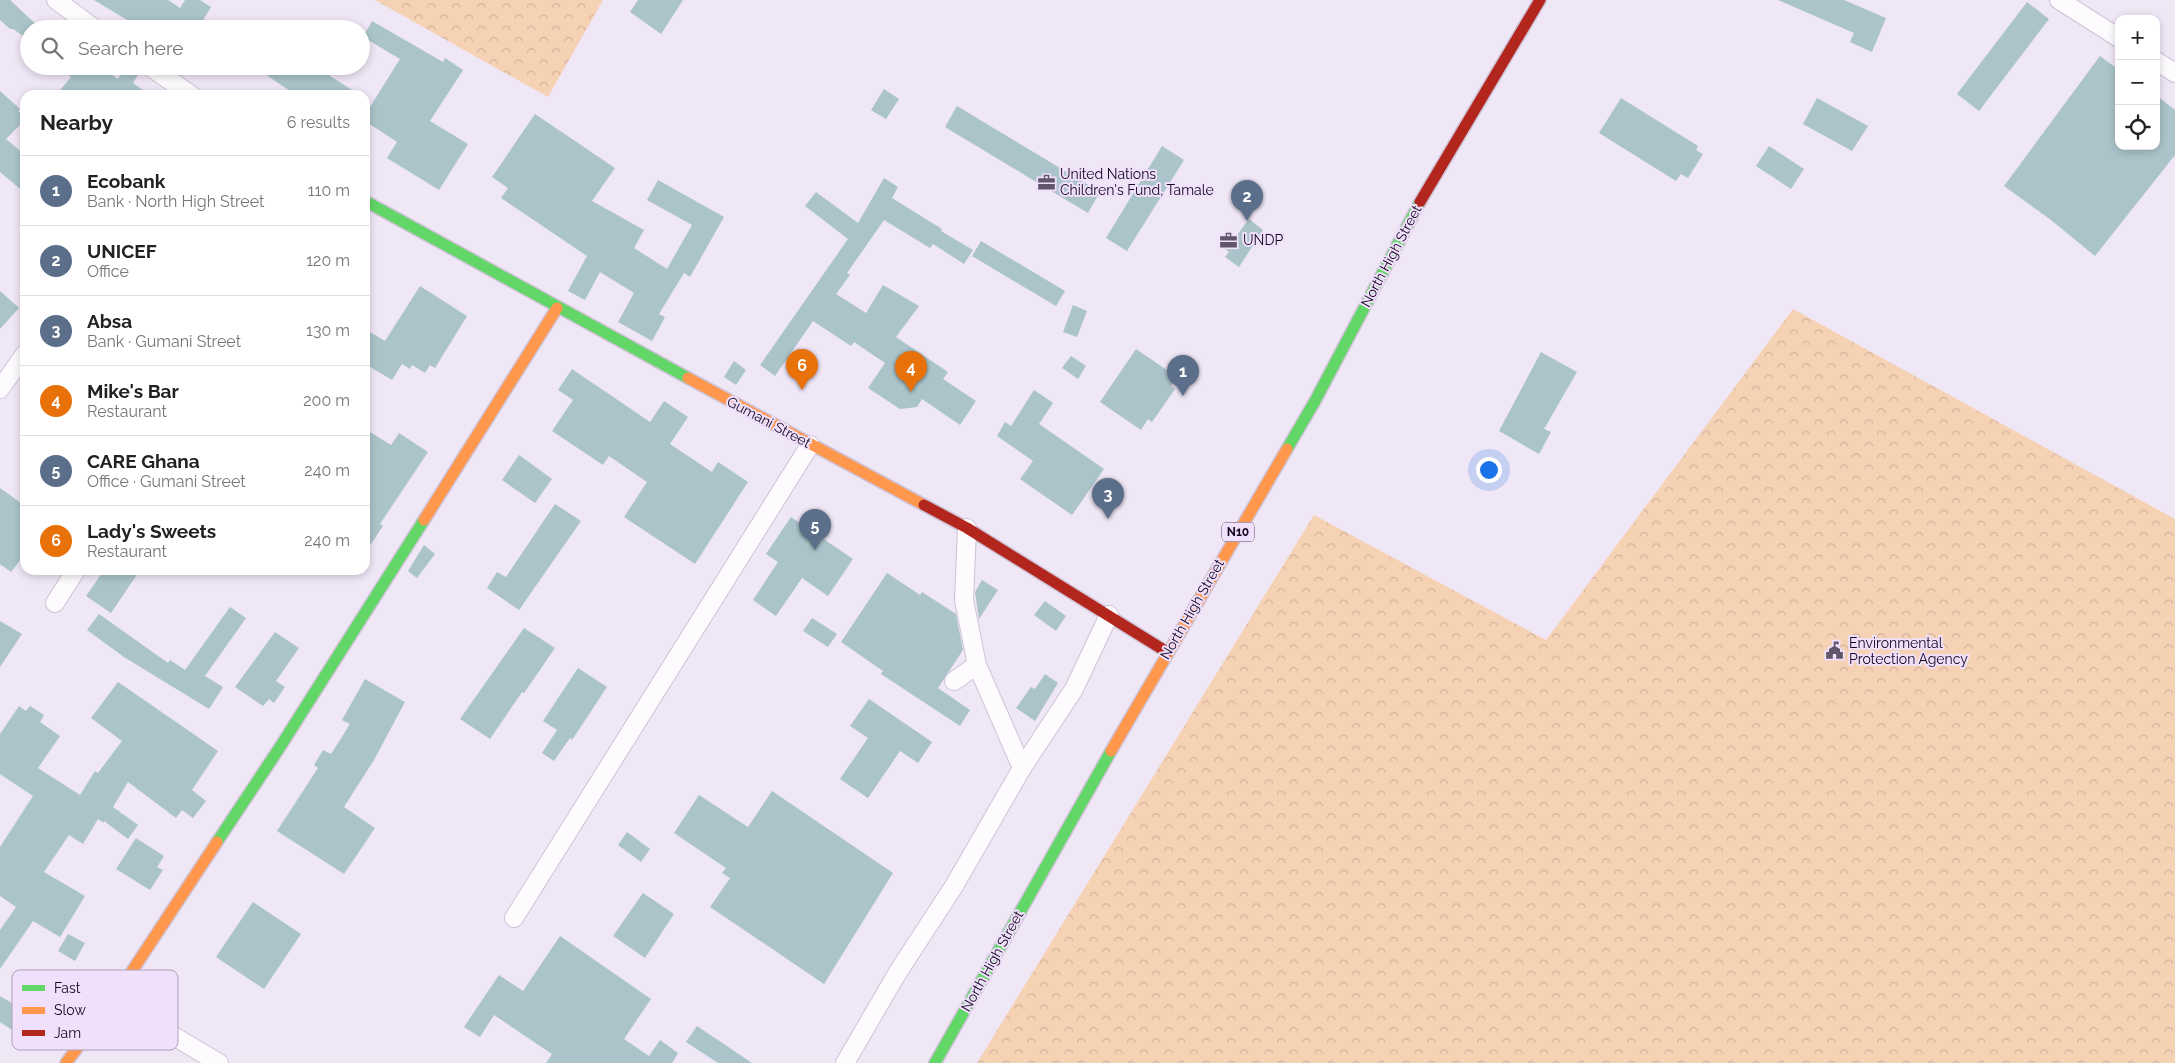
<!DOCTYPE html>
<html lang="en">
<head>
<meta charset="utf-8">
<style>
	body { margin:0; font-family:Raleway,sans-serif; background:#f2f2f2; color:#222 }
	.controls { position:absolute; right:15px; top:15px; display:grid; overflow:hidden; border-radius:10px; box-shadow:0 2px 8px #0003 }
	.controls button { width:45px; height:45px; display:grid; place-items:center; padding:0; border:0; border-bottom:1px solid #e0e0e0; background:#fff; color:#222; font:25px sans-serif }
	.you { position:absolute; left:1488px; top:469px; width:18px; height:18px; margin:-12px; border:4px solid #fff; border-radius:50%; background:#1a73e8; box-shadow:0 0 0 8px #1a73e833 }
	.badge { display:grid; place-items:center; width:32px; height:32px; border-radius:50%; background:#61556a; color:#fff; font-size:16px; font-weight:700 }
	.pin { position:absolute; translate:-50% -41px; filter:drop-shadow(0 1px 2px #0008) }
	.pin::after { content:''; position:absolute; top:26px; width:18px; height:15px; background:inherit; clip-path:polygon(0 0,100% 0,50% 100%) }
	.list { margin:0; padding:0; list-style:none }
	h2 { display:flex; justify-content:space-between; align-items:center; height:65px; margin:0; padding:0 20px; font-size:21px }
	h2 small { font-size:16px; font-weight:400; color:#767676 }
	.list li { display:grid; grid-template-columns:32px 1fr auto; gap:15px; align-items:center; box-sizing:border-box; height:70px; padding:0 20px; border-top:1px solid #e0e0e0 }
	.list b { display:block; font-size:19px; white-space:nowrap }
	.list p { margin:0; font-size:16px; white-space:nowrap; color:#767676 }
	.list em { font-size:16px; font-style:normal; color:#767676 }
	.icon { flex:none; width:28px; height:28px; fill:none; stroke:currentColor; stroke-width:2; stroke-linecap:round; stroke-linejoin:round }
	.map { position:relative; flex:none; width:2175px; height:1063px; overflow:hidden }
	.search { position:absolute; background:#fff; box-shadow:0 2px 8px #0003; left:20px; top:20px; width:350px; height:55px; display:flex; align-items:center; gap:12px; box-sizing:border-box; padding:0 18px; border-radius:28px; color:#767676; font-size:19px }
	.panel { position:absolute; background:#fff; box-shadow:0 2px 8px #0003; left:20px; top:90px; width:350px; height:485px; border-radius:15px }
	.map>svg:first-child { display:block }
	.forest { fill:url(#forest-crowns) }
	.building { fill:#aac4ca }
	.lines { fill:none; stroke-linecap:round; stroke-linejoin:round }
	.street-casing { stroke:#cec3d6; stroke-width:20 }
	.fast-casing { stroke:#cec3d6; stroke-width:14 }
	.slow-casing { stroke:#cec3d6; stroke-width:14 }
	.jam-casing { stroke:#cec3d6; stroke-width:14 }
	.street { stroke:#fdfbfe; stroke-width:18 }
	.fast { stroke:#63d668; stroke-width:11 }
	.slow { stroke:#ff974d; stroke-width:11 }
	.jam { stroke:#b3261e; stroke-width:11 }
	.labels { text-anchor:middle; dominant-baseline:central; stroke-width:4; stroke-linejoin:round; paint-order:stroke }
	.shield { fill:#f0e0fc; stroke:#574861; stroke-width:1 }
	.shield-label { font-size:12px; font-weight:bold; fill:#15071e }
	.poi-label { font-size:14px; fill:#15071e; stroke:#f0e0fc; text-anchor:start }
	.street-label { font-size:14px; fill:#15071e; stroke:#f0e0fc }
	.key { fill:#f0e0fc; stroke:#ae9fb9; stroke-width:1 }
	.key-label { font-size:14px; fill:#15071e }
</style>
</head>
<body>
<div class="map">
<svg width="2175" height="1063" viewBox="0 0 2175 1063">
	<defs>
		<pattern id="forest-crowns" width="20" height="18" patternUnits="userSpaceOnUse" patternTransform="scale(1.25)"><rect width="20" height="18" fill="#f6d2b5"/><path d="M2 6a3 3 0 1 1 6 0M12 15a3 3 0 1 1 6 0" fill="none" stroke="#d2b39b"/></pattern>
	</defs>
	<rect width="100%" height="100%" fill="#efe6f6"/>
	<g class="forest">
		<path d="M375 0H603L548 97Z"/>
		<path d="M1793 309 2175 519V1063H977L1314 515 1546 640Z"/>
	</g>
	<g class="building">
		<path d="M0 0H10L41 29H29V40L13 29H10L0 20Z"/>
		<path d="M94 0H168L180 8 185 0H200L211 7 198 29H142Z"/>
		<path d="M638 0H683L661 34 630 12Z"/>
		<path d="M1778 0H1844L1886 18 1872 52 1850 42 1854 33Z"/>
		<path d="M2027 2 2049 19 1979 111 1957 94Z"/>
		<path d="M372 21 443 62 445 58 463 70 430 121 468 144 439 190 387 158 397 142 365 121V115L400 59 363 37Z"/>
		<path d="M2100 56 2119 70V146H2156V95L2175 110V155L2095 256 2051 220 2004 186Z"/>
		<path d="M56 66H99L118 79 126 67 138 75 133 83 150 95H56L71 77Z"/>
		<path d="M253 66H337L330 76 360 95H296Z"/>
		<path d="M884 89 899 99 886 119 871 110Z"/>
		<path d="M0 91 20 109 18 111 25 117V120L6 139 25 155V193L0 172Z"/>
		<path d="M1621 98 1698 146 1696 150 1703 154 1688 178 1681 174 1676 181 1599 133Z"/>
		<path d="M1817 98 1868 126 1852 151 1803 124Z"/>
		<path d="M957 106 1100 192 1088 213 945 127Z"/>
		<path d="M535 114 615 168 592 201 644 230 634 248 667 269 692 225 647 200 658 180 724 217 690 277 684 273 659 314 665 317 652 341 618 322 634 293 600 272 585 300 568 291 587 256 501 198 508 188 492 177Z"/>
		<path d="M1162 146 1184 160 1127 251 1106 238Z"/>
		<path d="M1769 146 1804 169 1791 189 1756 166Z"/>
		<path d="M884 178 898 187 892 198 942 229 941 231 973 250 964 264 933 244 930 248 884 220 847 273 850 275 836 294 866 313 883 285 919 306 896 337 948 372 943 379 976 401 960 425 922 399 917 407 900 409 868 388 885 363 854 342 851 346 813 321 775 376 760 365 848 239 805 206 816 192 858 223Z"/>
		<path d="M1249 219 1263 230 1239 267 1225 257 1229 252 1226 250Z"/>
		<path d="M981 241 1065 291 1056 306 972 256Z"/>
		<path d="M420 286 467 316 435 368 430 365 425 373 412 365 410 369 402 364 392 380 365 364V329L385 341Z"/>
		<path d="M0 291 19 308 0 329Z"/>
		<path d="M1073 305 1087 311 1077 337 1063 332Z"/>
		<path d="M1136 349 1177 377 1171 386 1175 389 1152 422 1148 419 1141 430 1100 402Z"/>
		<path d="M1541 352 1577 372 1544 429 1551 432 1539 454 1499 431Z"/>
		<path d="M1071 356 1086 366 1078 379 1062 368Z"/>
		<path d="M734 361 746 370 736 385 724 377Z"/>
		<path d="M572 369 650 422 664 401 688 417 670 444 712 472 718 462 748 482 695 564 624 517 647 482 609 456 603 465 552 431 573 400 558 390Z"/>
		<path d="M1034 390 1053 403 1039 424 1104 469 1072 515 1020 479 1033 461 997 436 1005 422 1011 426Z"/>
		<path d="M365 429 391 445 399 433 428 452 380 524 383 526 365 553Z"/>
		<path d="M519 455 552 479 535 503 502 480Z"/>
		<path d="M0 488 25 506V554L11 572 0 564Z"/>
		<path d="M555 504 581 521 519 610 487 588 497 572 506 577Z"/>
		<path d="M791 517 853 559 828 596 802 578 776 616 753 600 778 562 766 554Z"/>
		<path d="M424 545 435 554 417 578 408 571Z"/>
		<path d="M104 570H140L111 613 86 596Z"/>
		<path d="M887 573 920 595 922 592 956 614 963 650 938 688 970 710 960 726 881 674 883 671 841 642Z"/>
		<path d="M982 580 998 590 979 619 975 592Z"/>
		<path d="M1045 601 1066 616 1056 631 1034 615Z"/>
		<path d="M230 607 246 618 205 676 223 687 209 709 124 657 87 630 99 614 168 663 170 660 185 670Z"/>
		<path d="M812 618 837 634 828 647 803 631Z"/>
		<path d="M0 621 22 634 0 667Z"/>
		<path d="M524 628 555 648 524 693 522 692 490 739 460 719Z"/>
		<path d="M275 632 299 648 276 681 285 687 274 703 269 699 263 706 235 687Z"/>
		<path d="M578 668 607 687 572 740 570 738 554 761 542 753 557 730 543 721Z"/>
		<path d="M1045 674 1058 683 1035 721 1016 708 1031 687 1035 689Z"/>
		<path d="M365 679 405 702 374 760 344 807 375 828 344 874 277 831 318 768 314 765 323 750 331 754 350 724 342 720Z"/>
		<path d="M118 682 218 751 192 790 206 801 193 818 182 810 176 818 128 782 113 807 138 825 128 839 104 821V823L98 819 83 844 69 835 44 872 85 896 60 937 33 921 0 969V930L16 907 0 896V847L33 796 0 774V734L19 706 26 711 30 706 44 715 40 722 60 736 38 768 80 795 95 771 98 773 122 741 91 718Z"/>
		<path d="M869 699 932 742 918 763 900 751 868 798 840 779 868 738 850 726Z"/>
		<path d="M772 791 893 873 824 984 710 907 730 878 722 873 726 868 674 833 699 795 748 827Z"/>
		<path d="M627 832 650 849 641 862 618 845Z"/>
		<path d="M136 838 164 856 157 867 163 870 150 890 116 869Z"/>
		<path d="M643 893 674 914 645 958 613 936Z"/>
		<path d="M253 902 301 934 264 989 216 957Z"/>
		<path d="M68 934 85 943 75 961 58 951Z"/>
		<path d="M560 936 651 999 624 1039 649 1056 660 1040 678 1053 672 1063H546L552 1054 494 1015 480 1037 464 1027 499 975 523 991Z"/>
		<path d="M0 996 35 1017 23 1037 0 1022Z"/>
		<path d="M697 1026 752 1063H718L686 1042Z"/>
	</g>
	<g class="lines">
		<defs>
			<g id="street">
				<path d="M56 0 95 29"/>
				<path d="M2059 0 2119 38"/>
				<path d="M2156 61 2175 73"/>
				<path d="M149 66 191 95"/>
				<path d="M0 389 25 354"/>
				<path d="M55 603 76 570"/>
				<path d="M954 681 977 665"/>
				<path d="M1022 768 1074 689 1109 615"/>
				<path d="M514 918 810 445"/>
				<path d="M113 1000 219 1063"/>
				<path d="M845 1063 898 972 954 886 1022 768 977 665 964 600 967 528"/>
			</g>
			<g id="fast">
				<path d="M365 201 688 378"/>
				<path d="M1287 449 1315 401 1420 202"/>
				<path d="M217 842 280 747 424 520"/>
				<path d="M935 1063 1111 751"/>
			</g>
			<g id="slow">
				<path d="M688 378 924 505"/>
				<path d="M424 520 557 308"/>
				<path d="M1111 751 1287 449"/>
				<path d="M66 1063 113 1000 217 842"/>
			</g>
			<g id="jam">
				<path d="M1420 202 1540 0"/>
				<path d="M924 505 967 528 1167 652"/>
			</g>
		</defs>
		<use href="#street" class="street-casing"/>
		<use href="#fast" class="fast-casing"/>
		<use href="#slow" class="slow-casing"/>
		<use href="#jam" class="jam-casing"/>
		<use href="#street" class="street"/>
		<use href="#fast" class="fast"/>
		<use href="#slow" class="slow"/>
		<use href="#jam" class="jam"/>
	</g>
	<defs>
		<symbol id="office-bare" viewBox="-9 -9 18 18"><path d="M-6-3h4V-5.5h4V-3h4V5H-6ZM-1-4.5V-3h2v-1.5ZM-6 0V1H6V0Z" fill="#61556a" stroke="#f0e0fc" stroke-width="2.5" paint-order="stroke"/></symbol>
		<symbol id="civic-bare" viewBox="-9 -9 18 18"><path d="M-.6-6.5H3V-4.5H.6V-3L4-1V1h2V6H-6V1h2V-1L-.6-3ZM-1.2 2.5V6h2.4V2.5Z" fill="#61556a" stroke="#f0e0fc" stroke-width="2.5" paint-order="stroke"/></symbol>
	</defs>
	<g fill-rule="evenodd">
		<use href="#office-bare" x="1034" y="170" width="25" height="25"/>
		<use href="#office-bare" x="1216" y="228" width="25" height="25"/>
		<use href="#civic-bare" x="1822" y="638" width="25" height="25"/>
	</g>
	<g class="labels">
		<rect class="shield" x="1222" y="522.5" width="32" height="19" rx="4"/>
		<g class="shield-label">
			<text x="1238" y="532">N10</text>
		</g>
		<g class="poi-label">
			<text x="1060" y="174">United Nations<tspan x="1060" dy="16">Children's Fund, Tamale</tspan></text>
			<text x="1243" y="240">UNDP</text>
			<text x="1849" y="643">Environmental<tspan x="1849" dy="16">Protection Agency</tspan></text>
		</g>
		<g class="street-label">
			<text transform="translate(1391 256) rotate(-62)">North High Street</text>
			<text transform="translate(769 422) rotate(28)">Gumani Street</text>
			<text transform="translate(1192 609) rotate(-60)">North High Street</text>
			<text transform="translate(992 961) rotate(-61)">North High Street</text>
		</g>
	</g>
	<rect x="12" y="970" width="166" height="80" rx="8" class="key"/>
	<rect x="22" y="985" width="23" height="6" fill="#63d668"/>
	<rect x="22" y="1007" width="23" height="7" fill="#ff974d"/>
	<rect x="22" y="1030" width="23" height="6" fill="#b3261e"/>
	<g class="key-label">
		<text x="54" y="993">Fast</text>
		<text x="54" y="1015">Slow</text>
		<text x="54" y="1038">Jam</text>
	</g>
</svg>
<div class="controls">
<button>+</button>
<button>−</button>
<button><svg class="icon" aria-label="locate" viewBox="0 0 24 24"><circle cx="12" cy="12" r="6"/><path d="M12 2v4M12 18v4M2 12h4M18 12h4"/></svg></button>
</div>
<div class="you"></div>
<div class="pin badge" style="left:1183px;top:396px;background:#5c6f8a">1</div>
<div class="pin badge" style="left:1247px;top:221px;background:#5c6f8a">2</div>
<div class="pin badge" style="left:1108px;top:519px;background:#5c6f8a">3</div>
<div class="pin badge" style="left:911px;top:392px;background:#e8710a">4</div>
<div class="pin badge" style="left:815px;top:550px;background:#5c6f8a">5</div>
<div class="pin badge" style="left:802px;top:390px;background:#e8710a">6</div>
<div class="search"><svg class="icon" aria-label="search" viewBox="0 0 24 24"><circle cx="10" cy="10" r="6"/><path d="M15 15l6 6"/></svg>Search here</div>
<section class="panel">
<h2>Nearby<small>6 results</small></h2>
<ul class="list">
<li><span class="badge" style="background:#5c6f8a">1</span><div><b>Ecobank</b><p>Bank · North High Street</p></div><em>110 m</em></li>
<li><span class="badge" style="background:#5c6f8a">2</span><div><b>UNICEF</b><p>Office</p></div><em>120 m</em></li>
<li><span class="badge" style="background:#5c6f8a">3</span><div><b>Absa</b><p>Bank · Gumani Street</p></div><em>130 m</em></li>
<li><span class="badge" style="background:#e8710a">4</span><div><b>Mike's Bar</b><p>Restaurant</p></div><em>200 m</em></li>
<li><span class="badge" style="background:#5c6f8a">5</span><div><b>CARE Ghana</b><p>Office · Gumani Street</p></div><em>240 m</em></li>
<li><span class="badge" style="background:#e8710a">6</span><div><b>Lady's Sweets</b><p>Restaurant</p></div><em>240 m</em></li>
</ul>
</section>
</div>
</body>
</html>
